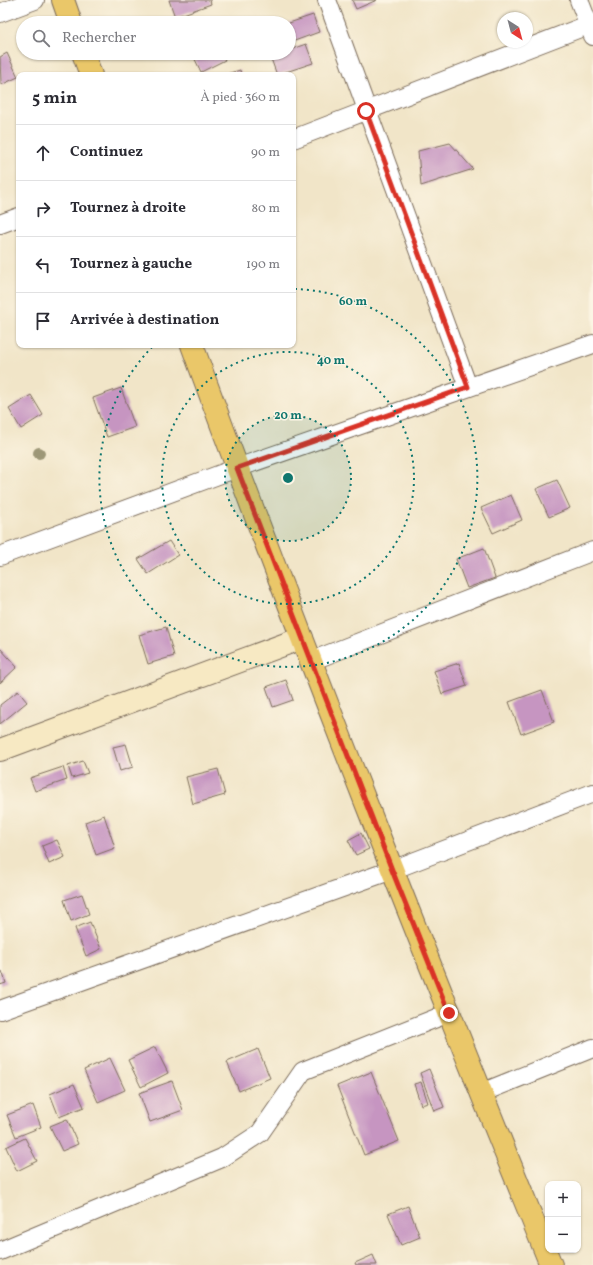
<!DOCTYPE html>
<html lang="fr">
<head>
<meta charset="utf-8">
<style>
	body { margin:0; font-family:Vollkorn,serif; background:#f2f2f3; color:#2b2b33 }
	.controls { position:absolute; right:12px; bottom:12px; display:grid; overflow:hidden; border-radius:8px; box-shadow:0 1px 3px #0004 }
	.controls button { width:36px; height:36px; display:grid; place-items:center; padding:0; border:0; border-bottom:1px solid #e1e1e2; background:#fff; color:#2b2b33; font:20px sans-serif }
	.compass { position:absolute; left:497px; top:12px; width:36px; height:36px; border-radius:50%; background:#fff; box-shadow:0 1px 3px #0004; rotate:144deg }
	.stop { position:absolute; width:12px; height:12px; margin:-9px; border:3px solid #d93025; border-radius:50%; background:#fff }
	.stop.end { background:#d93025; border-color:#fff; box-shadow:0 1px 4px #0008 }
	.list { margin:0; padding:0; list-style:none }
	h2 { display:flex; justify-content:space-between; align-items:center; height:52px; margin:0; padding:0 16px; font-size:17px }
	h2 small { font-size:13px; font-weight:400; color:#7c7c81 }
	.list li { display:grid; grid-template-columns:26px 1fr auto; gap:12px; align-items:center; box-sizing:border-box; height:56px; padding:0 16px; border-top:1px solid #e1e1e2 }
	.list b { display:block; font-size:15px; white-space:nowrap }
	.list em { font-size:13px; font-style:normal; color:#7c7c81 }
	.icon { flex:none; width:22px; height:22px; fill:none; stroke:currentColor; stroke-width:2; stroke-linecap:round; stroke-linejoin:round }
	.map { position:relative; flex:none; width:593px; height:1265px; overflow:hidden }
	.search { position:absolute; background:#fff; box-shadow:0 1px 3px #0004; left:16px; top:16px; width:280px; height:44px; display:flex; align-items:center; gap:10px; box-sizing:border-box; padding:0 14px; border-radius:22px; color:#7c7c81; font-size:15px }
	.panel { position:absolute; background:#fff; box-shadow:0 1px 3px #0004; left:16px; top:72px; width:280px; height:276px; border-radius:8px }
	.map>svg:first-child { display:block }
	.building { fill:#c695c1 }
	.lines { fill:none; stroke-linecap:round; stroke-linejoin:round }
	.street-casing { stroke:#7b6b5a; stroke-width:20 }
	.secondary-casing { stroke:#7b6b5a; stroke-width:24 }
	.primary-casing { stroke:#7b6b5a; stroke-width:24 }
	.street { stroke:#fff; stroke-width:18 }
	.secondary { stroke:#f7e9c3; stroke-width:22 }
	.primary { stroke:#eac769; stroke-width:22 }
	.tree { fill:#9d9777 }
	.route { stroke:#d93025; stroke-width:5 }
	.ring { fill:none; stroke:#0f766e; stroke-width:2; stroke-dasharray:2 4 }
	.centre { fill:#0f766e; stroke:#fcf5e5; stroke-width:2 }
	.ring-label { font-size:12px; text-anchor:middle; font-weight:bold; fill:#0f766e; stroke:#fcf5e5; stroke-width:3; stroke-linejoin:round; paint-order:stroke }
</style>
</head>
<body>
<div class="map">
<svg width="593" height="1265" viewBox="0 0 593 1265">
	<rect width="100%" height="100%" fill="#fcf5e5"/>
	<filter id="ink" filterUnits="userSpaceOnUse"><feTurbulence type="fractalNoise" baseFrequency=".025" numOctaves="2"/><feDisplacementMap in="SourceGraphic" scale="8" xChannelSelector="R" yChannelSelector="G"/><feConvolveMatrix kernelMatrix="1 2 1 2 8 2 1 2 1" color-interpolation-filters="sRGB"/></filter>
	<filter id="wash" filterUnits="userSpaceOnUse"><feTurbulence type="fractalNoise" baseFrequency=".012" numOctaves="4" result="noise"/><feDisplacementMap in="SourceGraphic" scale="16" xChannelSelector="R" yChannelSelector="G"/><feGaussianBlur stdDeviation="0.9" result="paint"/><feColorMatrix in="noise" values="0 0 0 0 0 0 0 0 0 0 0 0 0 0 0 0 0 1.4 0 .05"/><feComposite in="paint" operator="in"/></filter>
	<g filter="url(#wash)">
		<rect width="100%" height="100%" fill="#f1e5c8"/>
		<g id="blocks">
			<g class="building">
				<path d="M169 0H210L211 4 175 17Z"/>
				<path d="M352 0H377L356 9Z"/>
				<path d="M313 15 319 32 289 43V23Z"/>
				<path d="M306 44 313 63 277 75 270 56 280 53H289V50Z"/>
				<path d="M7 53 18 77 1 85 0 57Z"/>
				<path d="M192 53H221L225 60 201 72Z"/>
				<path d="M240 70 241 75H223Z"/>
				<path d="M450 143 473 169 421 186 418 151Z"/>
				<path d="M121 388 135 427 107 437 93 398Z"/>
				<path d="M31 395 43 415 21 429 9 409Z"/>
				<path d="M557 480 570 508 549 517 536 489Z"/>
				<path d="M511 495 522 520 493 533 481 508Z"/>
				<path d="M169 541 178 555 148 574 138 559Z"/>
				<path d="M484 548 495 578 467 588 456 559Z"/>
				<path d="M166 627 174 656 148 664 139 635Z"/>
				<path d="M0 648 17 667 0 683Z"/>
				<path d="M459 663 467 686 442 694 434 671Z"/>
				<path d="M286 680 293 700 273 707 266 687Z"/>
				<path d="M542 690 554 722 521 734 509 702Z"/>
				<path d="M18 691 27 702 0 724V705Z"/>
				<path d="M126 744 133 767 120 771 113 747Z"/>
				<path d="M83 761 88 773 72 778 68 766Z"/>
				<path d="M63 767 67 780 35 791 30 778Z"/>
				<path d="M218 769 225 795 193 804 186 777Z"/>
				<path d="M104 815 115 848 96 855 85 822Z"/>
				<path d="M361 833 369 849 356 855 348 840Z"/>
				<path d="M57 840 65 857 49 864 42 846Z"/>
				<path d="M82 894 89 914 71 921 64 900Z"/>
				<path d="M90 922 101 949 86 956 75 928Z"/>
				<path d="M2 971 6 983 0 985V972Z"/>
				<path d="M155 1047 168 1073 141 1087 128 1060Z"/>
				<path d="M258 1049 270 1078 239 1091 227 1062Z"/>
				<path d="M110 1058 125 1090 98 1102 84 1070Z"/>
				<path d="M429 1069 444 1107 434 1111 420 1073Z"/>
				<path d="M371 1072 399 1141 364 1155 337 1086Z"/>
				<path d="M172 1081 183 1110 150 1122 139 1093Z"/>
				<path d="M421 1082 428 1103 421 1105 414 1084Z"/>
				<path d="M74 1084 84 1107 59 1117 50 1094Z"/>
				<path d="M33 1105 41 1127 16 1137 7 1115Z"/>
				<path d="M67 1119 78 1144 62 1151 50 1126Z"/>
				<path d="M25 1138 37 1161 17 1171 6 1147Z"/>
				<path d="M408 1206 420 1237 401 1245 388 1214Z"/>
				<path d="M373 1255 377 1265H356L355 1263Z"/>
			</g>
		</g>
	</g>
	<g filter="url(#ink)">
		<use href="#blocks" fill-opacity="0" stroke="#7b6b5a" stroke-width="1"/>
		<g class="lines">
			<defs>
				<g id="street">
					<path d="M327 0 468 387"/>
					<path d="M579 0 593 36"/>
					<path d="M0 13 35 0"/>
					<path d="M293 139 593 23"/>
					<path d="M0 224 19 217"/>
					<path d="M0 556 237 468 593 344"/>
					<path d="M311 661 593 551"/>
					<path d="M0 1010 392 870 593 793"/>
					<path d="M481 1093 593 1048"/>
					<path d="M0 1251 222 1158 260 1133 303 1071 449 1013"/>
				</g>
				<path id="secondary" d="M0 750 302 638"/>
				<g id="primary">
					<path d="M63 0 71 23"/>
					<path d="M83 53 91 75"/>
					<path d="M192 345C305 654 427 960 551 1265"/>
				</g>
			</defs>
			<use href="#street" class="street-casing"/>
			<use href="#secondary" class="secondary-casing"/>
			<use href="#primary" class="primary-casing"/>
			<use href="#street" class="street"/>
			<use href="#secondary" class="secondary"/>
			<use href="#primary" class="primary"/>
		</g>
		<circle class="tree" cx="39" cy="453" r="6"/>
	</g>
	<g class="lines" filter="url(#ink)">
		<path class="route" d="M366 111 468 387 237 468 392 870 449 1013"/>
	</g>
	<circle cx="288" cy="478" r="63" fill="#0f766e" fill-opacity=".12"/>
	<g class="ring">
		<circle cx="288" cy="478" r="63"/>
		<circle cx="288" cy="478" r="126"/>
		<path d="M295 289A189 189 0 1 1 153 346"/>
	</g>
	<circle cx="288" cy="478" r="6" class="centre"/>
	<g class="ring-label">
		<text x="353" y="305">60 m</text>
		<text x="331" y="364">40 m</text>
		<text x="288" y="419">20 m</text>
	</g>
</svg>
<div class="controls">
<button>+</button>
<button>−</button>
</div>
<svg class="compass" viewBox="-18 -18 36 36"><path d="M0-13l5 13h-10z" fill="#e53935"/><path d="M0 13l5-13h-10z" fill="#7c7c81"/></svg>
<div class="stop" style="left:366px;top:111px"></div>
<div class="stop end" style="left:449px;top:1013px"></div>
<div class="search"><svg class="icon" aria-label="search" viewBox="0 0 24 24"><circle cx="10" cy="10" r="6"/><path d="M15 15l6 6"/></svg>Rechercher</div>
<section class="panel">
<h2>5 min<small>À pied · 360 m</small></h2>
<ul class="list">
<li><svg class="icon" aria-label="ahead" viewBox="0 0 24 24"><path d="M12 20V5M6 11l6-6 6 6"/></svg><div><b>Continuez</b></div><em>90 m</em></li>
<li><svg class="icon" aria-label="right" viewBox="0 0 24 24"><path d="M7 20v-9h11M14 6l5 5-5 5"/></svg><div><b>Tournez à droite</b></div><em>80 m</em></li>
<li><svg class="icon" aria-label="left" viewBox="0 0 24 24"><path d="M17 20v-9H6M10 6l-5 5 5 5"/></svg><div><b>Tournez à gauche</b></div><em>190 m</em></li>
<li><svg class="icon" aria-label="arrive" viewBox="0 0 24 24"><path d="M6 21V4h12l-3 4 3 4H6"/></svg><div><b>Arrivée à destination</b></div></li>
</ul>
</section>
</div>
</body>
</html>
